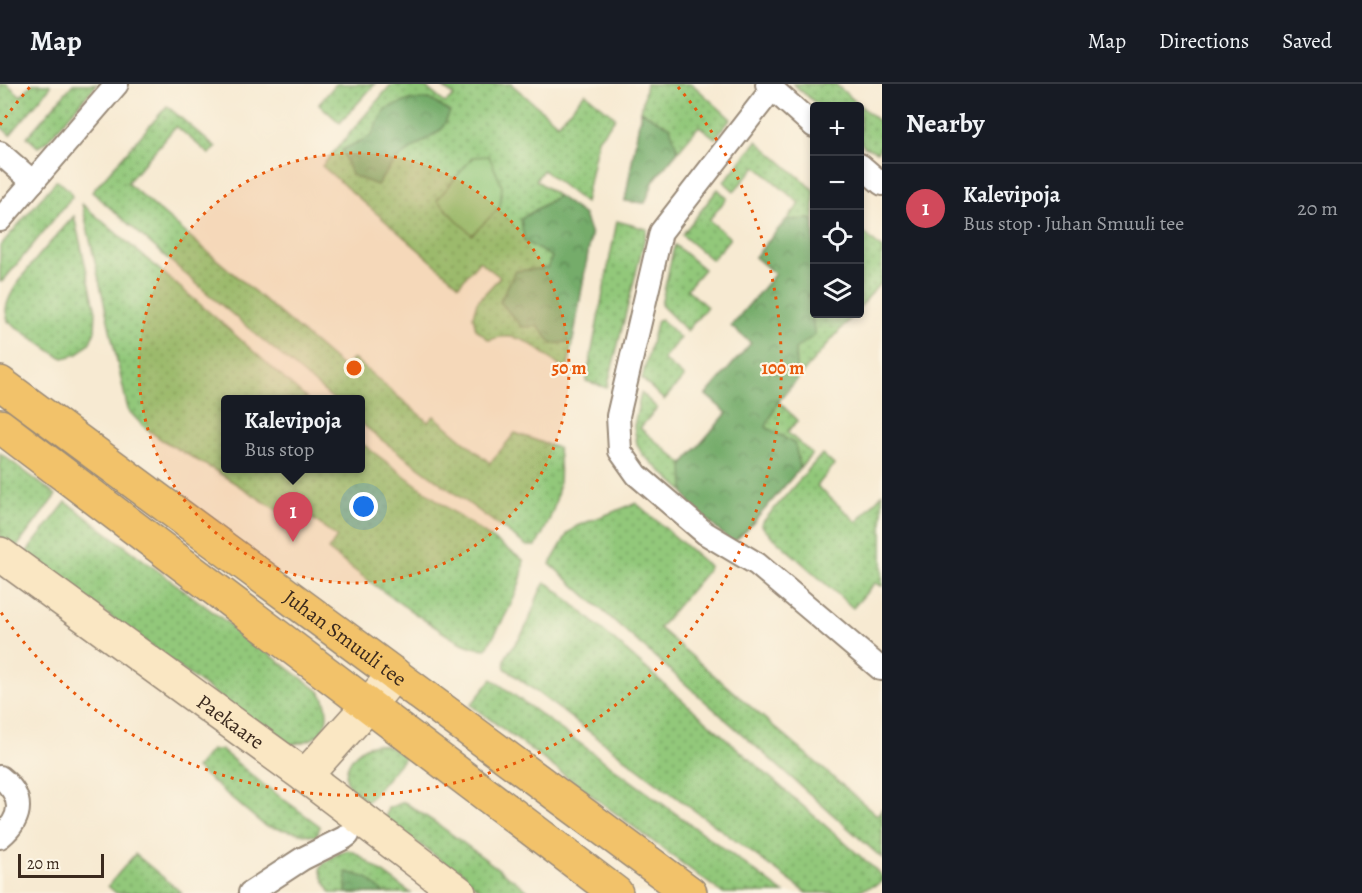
<!DOCTYPE html>
<html lang="en">
<head>
<meta charset="utf-8">
<style>
	body { margin:0; font-family:Alegreya,serif; background:#242831; color:#f1f3f6 }
	.controls { position:absolute; right:18px; top:18px; display:grid; overflow:hidden; border-radius:6px; box-shadow:0 3px 9px #0003 }
	.controls button { width:54px; height:54px; display:grid; place-items:center; padding:0; border:0; border-bottom:2px solid #363941; background:#171b24; color:#f1f3f6; font:30px sans-serif }
	.scale { position:absolute; left:18px; bottom:15px; width:86px; box-sizing:border-box; padding-left:6px; border:3px solid #3b2a1e; border-top:0; font-size:16px; line-height:21px; white-space:nowrap; color:#3b2a1e; -webkit-text-stroke:4px #fcf5e5; paint-order:stroke }
	.you { position:absolute; left:364px; top:423px; width:21px; height:21px; margin:-15px; border:4px solid #fff; border-radius:50%; background:#1a73e8; box-shadow:0 0 0 9px #1a73e833 }
	.badge { display:grid; place-items:center; width:39px; height:39px; border-radius:50%; background:#d1495b; color:#fff; font-size:20px; font-weight:700 }
	.pin { position:absolute; translate:-50% -50px; filter:drop-shadow(0 2px 3px #0008) }
	.pin::after { content:''; position:absolute; top:32px; width:21px; height:18px; background:inherit; clip-path:polygon(0 0,100% 0,50% 100%) }
	.popup { position:absolute; left:221px; top:311px; width:144px; height:78px; box-sizing:border-box; display:grid; place-content:center; border-radius:6px; background:#171b24; filter:drop-shadow(0 2px 4px #0005); font-size:20px; white-space:nowrap; color:#9ea1a6 }
	.popup b { font-size:22px; color:#f1f3f6 }
	.popup::after { content:''; position:absolute; left:50%; top:100%; margin-left:-12px; border:12px solid transparent; border-top-color:#171b24 }
	.list { margin:0; padding:0; list-style:none }
	h2 { display:flex; justify-content:space-between; align-items:center; height:78px; margin:0; padding:0 24px; font-size:26px }
	h2 small { font-size:20px; font-weight:400; color:#9ea1a6 }
	.list li { display:grid; grid-template-columns:39px 1fr auto; gap:18px; align-items:center; box-sizing:border-box; height:90px; padding:0 24px; border-top:2px solid #363941 }
	.list b { display:block; font-size:22px; white-space:nowrap }
	.list p { margin:0; font-size:20px; white-space:nowrap; color:#9ea1a6 }
	.list em { font-size:20px; font-style:normal; color:#9ea1a6 }
	.icon { flex:none; width:33px; height:33px; fill:none; stroke:currentColor; stroke-width:2; stroke-linecap:round; stroke-linejoin:round }
	.map { position:relative; flex:none; width:882px; height:809px; overflow:hidden }
	header { display:flex; align-items:center; gap:36px; box-sizing:border-box; height:84px; padding:0 30px; background:#171b24; border-bottom:2px solid #363941 }
	header strong { font-size:28px }
	nav { display:flex; gap:33px; margin-inline-start:auto; font-size:21px }
	main { display:flex }
	aside { flex:1; background:#171b24 }
	.map>svg:first-child { display:block }
	.grass { fill:url(#grass-dots); stroke:#66794c; stroke-width:1.5 }
	.forest { fill:url(#forest-crowns); stroke:#586b44; stroke-width:1.5 }
	.park { fill:#92c87a; stroke:#66794c; stroke-width:1.5 }
	.lines { fill:none; stroke-linecap:round; stroke-linejoin:round }
	.street-casing { stroke:#998a78; stroke-width:26 }
	.secondary-casing { stroke:#998a78; stroke-width:36 }
	.primary-casing { stroke:#998a78; stroke-width:36 }
	.street { stroke:#fff; stroke-width:22 }
	.secondary { stroke:#fae7c3; stroke-width:33 }
	.primary { stroke:#f2c26a; stroke-width:33 }
	.ring { fill:none; stroke:#e8590c; stroke-width:3; stroke-dasharray:3 6 }
	.labels { text-anchor:middle; dominant-baseline:central; stroke-width:4.5; stroke-linejoin:round; paint-order:stroke }
	.street-label { font-size:21px; fill:#3b2a1e; stroke:#fcf5e5 }
	.centre { fill:#e8590c; stroke:#fcf5e5; stroke-width:3 }
	.ring-label { font-size:18px; text-anchor:middle; font-weight:bold; fill:#e8590c; stroke:#fcf5e5; stroke-width:4.5; stroke-linejoin:round; paint-order:stroke }
</style>
</head>
<body>
<header>
<strong>Map</strong>
<nav><a>Map</a><a>Directions</a><a>Saved</a></nav>
</header>
<main>
<div class="map">
<svg width="882" height="809" viewBox="0 0 882 809">
	<defs>
		<pattern id="grass-dots" width="8" height="8" patternUnits="userSpaceOnUse" patternTransform="scale(1.5)"><rect width="8" height="8" fill="#92c87a"/><path d="M2 2h.1M6 6h.1" fill="none" stroke="#78a363" stroke-width="1.8" stroke-linecap="round"/></pattern>
		<pattern id="forest-crowns" width="20" height="18" patternUnits="userSpaceOnUse" patternTransform="scale(1.5)"><rect width="20" height="18" fill="#75ac6a"/><path d="M2 6a3 3 0 1 1 6 0M12 15a3 3 0 1 1 6 0" fill="none" stroke="#618c57"/></pattern>
	</defs>
	<rect width="100%" height="100%" fill="#fcf5e5"/>
	<filter id="ink" filterUnits="userSpaceOnUse"><feTurbulence type="fractalNoise" baseFrequency=".0167" numOctaves="2"/><feDisplacementMap in="SourceGraphic" scale="12" xChannelSelector="R" yChannelSelector="G"/><feConvolveMatrix kernelMatrix="1 2 1 2 8 2 1 2 1" color-interpolation-filters="sRGB"/></filter>
	<filter id="wash" filterUnits="userSpaceOnUse"><feTurbulence type="fractalNoise" baseFrequency=".008" numOctaves="4" result="noise"/><feDisplacementMap in="SourceGraphic" scale="24" xChannelSelector="R" yChannelSelector="G"/><feGaussianBlur stdDeviation="1.35" result="paint"/><feColorMatrix in="noise" values="0 0 0 0 0 0 0 0 0 0 0 0 0 0 0 0 0 1.4 0 .05"/><feComposite in="paint" operator="in"/></filter>
	<g filter="url(#wash)">
		<rect width="100%" height="100%" fill="#f7ead2"/>
		<g class="grass">
			<path d="M0 0H7L21 12 32 0H49L51 2 10 51 0 42Z"/>
			<path d="M73 0H97L46 58 38 63 27 53Z"/>
			<path d="M336 0H375L340 39 319 20Z"/>
			<path d="M397 0H422L445 19 454 12 439 0H511L558 40 585 9 615 33 614 36 598 55 585 119 543 86 536 96 584 131 591 151 567 288C543 270 521 243 489 256L476 245 473 232 477 218 500 193 479 177 459 201 322 82 390 2Z"/>
			<path d="M646 0H692L731 35 715 54 699 42 654 96 645 119 625 117Z"/>
			<path d="M793 0H835L882 40V62L877 68 865 63 860 58V22H819Z"/>
			<path d="M167 22 216 64 209 70 176 42 127 99 344 284 353 274 428 338 434 332 490 379 515 349 558 364C563 404 556 427 536 462H527L383 357 361 339 360 316 333 315 207 209 92 108Z"/>
			<path d="M757 57 814 106V230H854L778 317 798 337 787 348 812 370 746 447 692 422 684 408 642 370 637 360 634 342 641 309 657 324 640 344 683 380 727 329 706 311 751 259 731 242 775 190 755 173 800 120 756 82 734 107 724 98Z"/>
			<path d="M57 96 70 107 72 113 3 197 0 198V162Z"/>
			<path d="M718 105 727 114 709 136 730 154 712 176 682 151Z"/>
			<path d="M82 120 215 233 307 315 226 316V384H360L361 359 449 425 523 476C526 500 498 545 486 565 462 564 442 547 423 535 390 513 359 490 328 466L337 453 294 421 286 432 216 387 162 356 143 342 128 326Z"/>
			<path d="M74 132 96 227 95 247 90 258 78 270 64 274 57 271 8 237C8 235 6 229 6 227 6 203 57 152 74 132Z"/>
			<path d="M617 137 647 145 607 304 586 297Z"/>
			<path d="M860 145 882 165V197L860 223Z"/>
			<path d="M675 161 704 185 687 205 707 223 687 247 661 221 673 167Z"/>
			<path d="M661 235 680 254 663 275 684 293 664 316 642 295 657 236Z"/>
			<path d="M0 369 56 411 16 464 0 452Z"/>
			<path d="M822 370 834 381 817 402 857 438 882 410V502L875 499 853 524 765 446 761 440Z"/>
			<path d="M66 418 320 608C325 615 327 622 327 631 326 655 305 659 285 661L25 470Z"/>
			<path d="M636 419 709 482 708 486 659 544 877 731 882 725V774L550 480 568 449 577 442Z"/>
			<path d="M545 499 549 500 566 514 877 787 882 793V797L876 801 850 809H807L672 710 505 584C502 572 512 565 518 556 522 550 525 545 528 539 534 526 536 511 545 499Z"/>
			<path d="M492 595 784 809H722L471 621Z"/>
			<path d="M376 660C388 661 395 665 405 673L367 718C362 714 355 711 351 706 337 687 356 662 376 660Z"/>
			<path d="M211 666H221L264 701 320 742 318 749 315 752 265 742 196 684Z"/>
			<path d="M404 718 439 741 531 809H486L385 735 388 724Z"/>
			<path d="M348 766 354 768 411 809H331L325 799 320 785C325 774 338 770 348 766Z"/>
			<path d="M135 770 182 809H116L108 802Z"/>
		</g>
		<g class="forest">
			<path d="M429 15 450 28 442 45 395 76 377 101 351 91 342 66 371 52 385 25 410 16Z"/>
			<path d="M641 27 670 43 678 67 654 96 645 119 625 117Z"/>
			<path d="M558 112 584 131 591 151 573 257 552 260 538 242 522 243 500 218 515 187 547 184 552 173 524 157 521 135Z"/>
			<path d="M811 135 814 139V205L808 212 815 251 795 265 797 296 778 318 766 343 795 360 800 384 746 447 732 459 692 422 684 408 683 380 727 329 706 311 751 259 731 242 775 190 755 173 786 136Z"/>
			<path d="M347 788 367 794 384 809H346Z"/>
		</g>
		<path class="park" d="M489 72 502 102 500 123 472 151 437 116 473 73Z"/>
	</g>
	<g filter="url(#ink)">
		<g class="lines">
			<defs>
				<g id="street">
					<path d="M767 0 814 42"/>
					<path d="M772 5 661 148 618 332 620 367 637 391 705 449 757 480 881 585"/>
					<path d="M0 69 33 98"/>
					<path d="M860 81 882 100"/>
					<path d="M0 136 117 0"/>
					<path d="M0 693C24 712 24 733 0 753"/>
					<path d="M250 809 302 775 344 754 348 751"/>
				</g>
				<g id="secondary">
					<path id="s1" d="M0 470 305 692 459 809"/>
					<path d="M305 692 368 622 394 590"/>
				</g>
				<g id="primary">
					<path id="s2" d="M0 299 690 809"/>
					<path d="M0 342 616 809"/>
				</g>
			</defs>
			<use href="#street" class="street-casing"/>
			<use href="#secondary" class="secondary-casing"/>
			<use href="#primary" class="primary-casing"/>
			<use href="#street" class="street"/>
			<use href="#secondary" class="secondary"/>
			<use href="#primary" class="primary"/>
		</g>
	</g>
	<circle cx="354" cy="284" r="215" fill="#e8590c" fill-opacity=".12"/>
	<g class="ring">
		<circle cx="354" cy="284" r="215"/>
		<path d="M0 41A429 429 0 0 1 30 3M678 3A429 429 0 1 1 0 527"/>
	</g>
	<g class="labels">
		<g class="street-label">
			<text stroke="none"><textPath href="#s2" startOffset="429">Juhan Smuuli tee</textPath></text>
			<text stroke="none"><textPath href="#s1" startOffset="285">Paekaare</textPath></text>
		</g>
	</g>
	<circle cx="354" cy="284" r="9" class="centre"/>
	<g class="ring-label">
		<text x="569" y="290">50 m</text>
		<text x="783" y="290">100 m</text>
	</g>
</svg>
<div class="controls">
<button>+</button>
<button>−</button>
<button><svg class="icon" aria-label="locate" viewBox="0 0 24 24"><circle cx="12" cy="12" r="6"/><path d="M12 2v4M12 18v4M2 12h4M18 12h4"/></svg></button>
<button><svg class="icon" aria-label="layers" viewBox="0 0 24 24"><path d="M12 4l9 5-9 5-9-5zM3 14l9 5 9-5"/></svg></button>
</div>
<div class="scale">20 m</div>
<div class="you"></div>
<div class="pin badge" style="left:293px;top:458px">1</div>
<div class="popup"><b>Kalevipoja</b>Bus stop</div>
</div>
<aside>
<h2>Nearby<small></small></h2>
<ul class="list">
<li><span class="badge">1</span><div><b>Kalevipoja</b><p>Bus stop · Juhan Smuuli tee</p></div><em>20 m</em></li>
</ul>
</aside>
</main>
</body>
</html>
